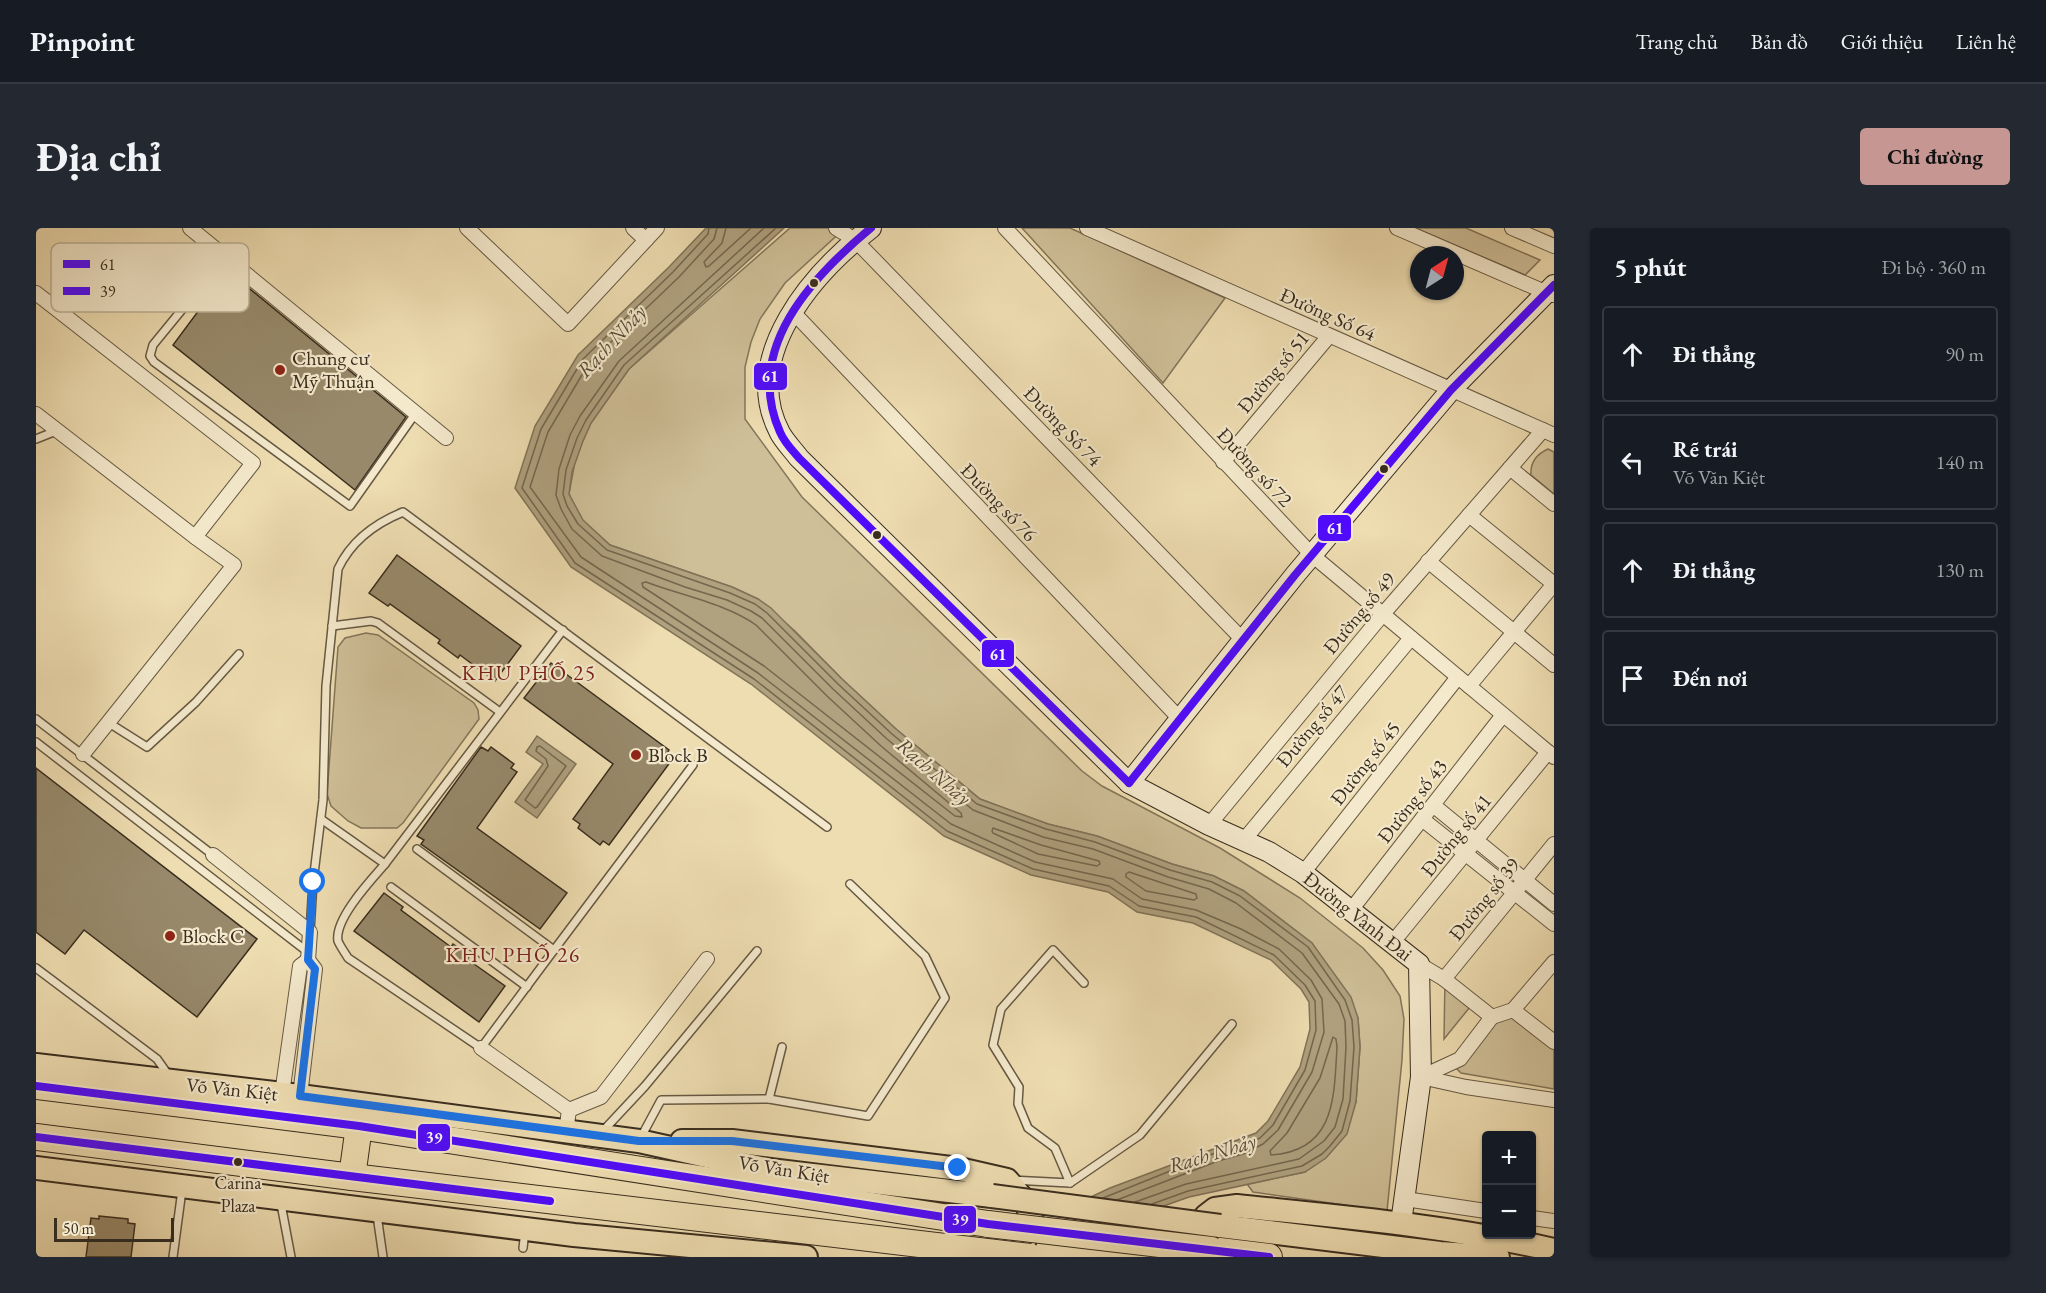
<!DOCTYPE html>
<html lang="vi">
<head>
<meta charset="utf-8">
<style>
	body { margin:0; font-family:"EB Garamond",serif; background:#242831; color:#f1f3f6 }
	.controls { position:absolute; right:18px; bottom:18px; display:grid; overflow:hidden; border-radius:6px; box-shadow:0 2px 4px #0004 }
	.controls button { width:54px; height:54px; display:grid; place-items:center; padding:0; border:0; border-bottom:2px solid #363941; background:#171b24; color:#f1f3f6; font:30px sans-serif }
	.compass { position:absolute; left:1374px; top:18px; width:54px; height:54px; border-radius:50%; background:#171b24; box-shadow:0 2px 4px #0004; rotate:36deg }
	.scale { position:absolute; left:18px; bottom:15px; width:120px; box-sizing:border-box; padding-left:6px; border:3px solid #392d1e; border-top:0; font-size:16px; line-height:21px; white-space:nowrap; color:#392d1e; -webkit-text-stroke:4px #f4e9cc; paint-order:stroke }
	.stop { position:absolute; width:18px; height:18px; margin:-14px; border:4px solid #1a73e8; border-radius:50%; background:#fff }
	.stop.end { background:#1a73e8; border-color:#fff; box-shadow:0 2px 6px #0008 }
	.list { margin:0; padding:0; list-style:none }
	h2 { display:flex; justify-content:space-between; align-items:center; height:78px; margin:0; padding:0 24px; font-size:26px }
	h2 small { font-size:20px; font-weight:400; color:#9ea1a6 }
	.list li { display:grid; grid-template-columns:39px 1fr auto; gap:18px; align-items:center; box-sizing:border-box; height:96px; margin:0 12px 12px; padding:0 12px; border:2px solid #363941; border-radius:6px }
	.list b { display:block; font-size:22px; white-space:nowrap }
	.list p { margin:0; font-size:20px; white-space:nowrap; color:#9ea1a6 }
	.list em { font-size:20px; font-style:normal; color:#9ea1a6 }
	.icon { flex:none; width:33px; height:33px; fill:none; stroke:currentColor; stroke-width:2; stroke-linecap:round; stroke-linejoin:round }
	.map { position:relative; flex:none; width:1518px; height:1029px; overflow:hidden; border-radius:6px }
	header { display:flex; align-items:center; gap:36px; box-sizing:border-box; height:84px; padding:0 30px; background:#171b24; border-bottom:2px solid #363941 }
	header strong { font-size:28px }
	nav { display:flex; gap:33px; margin-inline-start:auto; font-size:21px }
	.intro { display:flex; align-items:center; justify-content:space-between; box-sizing:border-box; height:144px; padding:0 36px }
	h1 { margin:0; font-size:42px }
	.button { padding:15px 27px; border-radius:6px; background:#c59692; color:#111; font-size:21px; font-weight:700 }
	main { display:flex; gap:36px; padding:0 36px }
	aside { flex:1; background:#171b24; border-radius:6px; box-shadow:0 2px 4px #0004 }
	.map>svg:first-child { display:block }
	.green { fill:#cfbf98; stroke:#84765b; stroke-width:1.5 }
	.water { fill:#b0a17f; stroke:#807358; stroke-width:1.5 }
	.pier { fill:#eeddb1 }
	.lines { fill:none; stroke-linecap:round; stroke-linejoin:round }
	.shore { stroke:#74674e; stroke-width:1.5 }
	.building { fill:#97896a; stroke:#392d1e; stroke-width:1.5 }
	.lane-casing { stroke:#665943; stroke-width:10 }
	.street-casing { stroke:#665943; stroke-width:16 }
	.secondary-casing { stroke:#392d1e; stroke-width:22 }
	.primary-casing { stroke:#392d1e; stroke-width:26 }
	.highway-casing { stroke:#392d1e; stroke-width:28 }
	.lane { stroke:#f4e9cc; stroke-width:7 }
	.street { stroke:#f4e9cc; stroke-width:14 }
	.secondary { stroke:#f4e9cc; stroke-width:20 }
	.primary { stroke:#eeddb1; stroke-width:22 }
	.highway { stroke:#eeddb1; stroke-width:26 }
	.primary-bridge-casing { stroke:#392d1e; stroke-width:26; stroke-linecap:butt }
	.highway-bridge-casing { stroke:#392d1e; stroke-width:28; stroke-linecap:butt }
	.primary-bridge { stroke:#eeddb1; stroke-width:22 }
	.highway-bridge { stroke:#eeddb1; stroke-width:26 }
	.bus-1-casing { stroke:#f4e9cc; stroke-width:12 }
	.bus-2-casing { stroke:#f4e9cc; stroke-width:12 }
	.bus-1 { stroke:#4f0aff; stroke-width:8 }
	.bus-2 { stroke:#4f0aff; stroke-width:8 }
	.route { stroke:#1a73e8; stroke-width:8 }
	.bus-dot { fill:#392d1e; stroke:#f4e9cc; stroke-width:2 }
	.poi-dot { fill:#8f2418; stroke:#f4e9cc; stroke-width:2 }
	.labels { text-anchor:middle; dominant-baseline:central; stroke-width:4.5; stroke-linejoin:round; paint-order:stroke }
	.bus-label { font-size:18px; fill:#392d1e; stroke:#f4e9cc }
	.street-label { font-size:20px; fill:#392d1e; stroke:#f4e9cc }
	.poi-label { font-size:20px; fill:#392d1e; stroke:#f4e9cc; text-anchor:start }
	.water-label { font-size:21px; font-style:italic; fill:#574a36; stroke:#f4e9cc }
	.neighbourhood-label { font-size:21px; letter-spacing:1.5px; fill:#7a1f14; stroke:#f4e9cc }
	.key { fill:#f4e9cc; stroke:#bcb198; stroke-width:1.5 }
	.key-label { font-size:16px; fill:#392d1e }
	.line-badge { stroke:#f4e9cc; stroke-width:2 }
	.badge-label { font-size:16px; text-anchor:middle; font-weight:bold; fill:#fff }
</style>
</head>
<body>
<header>
<strong>Pinpoint</strong>
<nav><a>Trang chủ</a><a>Bản đồ</a><a>Giới thiệu</a><a>Liên hệ</a></nav>
</header>
<div class="intro"><h1>Địa chỉ</h1><a class="button">Chỉ đường</a></div>
<main>
<div class="map">
<svg width="1518" height="1029" viewBox="0 0 1518 1029">
	<rect width="100%" height="100%" fill="#eeddb1"/>
	<filter id="stains"><feTurbulence type="fractalNoise" baseFrequency=".00333" numOctaves="4"/><feColorMatrix values="0 0 0 0 .2 0 0 0 0 .09 0 0 0 0 .02 0 0 0 .5 -.17"/></filter>
	<radialGradient id="worn" r=".72"><stop offset=".6" stop-color="#630" stop-opacity="0"/><stop offset="1" stop-color="#630" stop-opacity=".3"/></radialGradient>
	<g class="green">
		<path d="M754 0H809L749 55 724 91 715 114 709 139V191L766 269 1046 543 1066 558 1184 620 1264 670 1327 720 1347 742 1364 768 1368 791 1366 832 1351 983 1217 964 1211 956 1269 944 1320 874 1324 819 1322 790 1276 715 1208 663 1178 648 1136 636 1061 608 1012 596 944 571 860 501 806 451 759 403 722 371 696 359 574 317 547 293 537 275 533 266 540 228 555 195 593 141Z"/>
		<path d="M986 0H1034L1189 70 1127 155Z"/>
		<path d="M1379 0H1430L1504 32 1489 47Z"/>
		<path d="M1512 221 1518 224V266L1495 247C1494 235 1501 226 1512 221Z"/>
		<path d="M330 405 342 407 438 475 442 482 443 491 367 595 361 600H325L312 593 295 578 291 566 302 419 309 410Z"/>
		<path d="M1409 751 1438 774 1408 811Z"/>
		<path d="M1473 785 1518 818V861L1425 845 1420 840 1460 790Z"/>
	</g>
	<g class="water">
		<path d="M670 0H748L593 141 555 195 547 213 536 244 533 266 547 292 574 317 696 359 722 371 735 380 806 451 860 501 944 571 1012 596 1061 608 1136 636 1178 648 1208 663 1276 715 1315 769 1322 790 1324 819 1320 874 1311 906 1290 930 1269 944 1153 969 1069 999 1040 976 1074 960 1220 905 1232 893 1264 839 1274 801 1273 774 1265 761 1235 732 1157 695 1101 684 1072 664 995 647 908 608 715 456 535 339 479 260 499 198 542 127 633 39Z"/>
		<path d="M501 508 540 536 501 590 479 574 507 536 490 524Z"/>
	</g>
	<path class="pier" d="M1050 968 1134 979 1070 1002 1047 1014 1032 1029H991L1017 990 1039 973Z"/>
	<g class="lines">
		<g class="shore">
			<path d="M673 0 672 6 637 44 547 131 505 201 486 260 539 335 718 451 911 603 997 641 1073 658 1103 678 1160 689 1238 727 1269 757 1279 773 1280 802 1269 842 1237 897 1224 910 1204 919 1179 925 1067 970"/>
			<path d="M681 0 678 11 643 49 553 135 512 204 494 259 545 329 722 445 915 596 999 634 1077 651 1106 671 1160 682 1205 701 1243 721 1275 752 1286 771 1288 804 1276 844 1242 902 1227 916 1207 926 1182 933 1081 972"/>
			<path d="M690 0 686 15 668 34 670 39 673 38 715 0"/>
			<path d="M728 0 583 133 544 188 534 207 523 241 520 267 525 281 536 301 566 328 649 359 691 372 715 383 726 390 797 461 851 511 937 582 1007 609 1057 621 1132 649 1173 661 1200 675 1266 725 1303 776 1309 793 1310 819 1307 871 1299 899 1288 913 1263 931 1150 956 1099 974"/>
			<path d="M740 0 588 137 550 192 541 210 530 242 527 266 531 278 542 296 571 322 694 365 719 376 731 385 802 456 856 506 941 576 1010 601 1059 614 1134 642 1176 654 1204 668 1272 719 1309 772 1316 792 1318 819 1314 873 1306 903 1294 918 1286 926 1266 938 1152 963 1116 976"/>
			<path d="M610 354C644 367 691 376 720 397L791 468 845 518 925 585 926 589 919 588 728 438 607 359 606 355Z"/>
			<path d="M504 518 530 538 501 579 499 580 489 572 512 538 510 531 500 523 501 519Z"/>
			<path d="M957 600 1005 617 1063 633 1064 636 1061 638 1002 626 957 605 956 603Z"/>
			<path d="M1093 644 1160 666 1161 670 1158 672 1110 663 1090 649V646Z"/>
			<path d="M1297 809 1300 811 1301 819C1298 868 1300 923 1235 927L1234 923 1251 905 1284 850Z"/>
		</g>
	</g>
	<g class="building">
		<path d="M192 43 370 189 319 262 137 117Z"/>
		<path d="M361 327 485 418 459 453 424 427 422 430 402 415 404 412 354 376 352 378 333 365Z"/>
		<path d="M515 435 633 522 632 524 638 529 573 617 567 613 564 617 542 600 544 596 537 591 577 536 488 470Z"/>
		<path d="M445 519 452 523 455 519 478 536 475 540 481 544 441 600 531 665 504 701 385 616 388 612 381 608Z"/>
		<path d="M0 540 221 711 161 789 48 702 29 726 0 704Z"/>
		<path d="M348 665 367 679 365 682 415 719 417 716 434 728 431 731 469 758 443 794 318 703Z"/>
		<path d="M63 988 92 991V995L99 996 95 1029H50L55 990 63 991Z"/>
	</g>
	<g class="lines">
		<defs>
			<g id="lane">
				<path d="M189 29 117 117 114 128 118 134 314 278 379 186"/>
				<path d="M0 211 20 203"/>
				<path d="M296 398 335 393 342 395 464 484"/>
				<path d="M0 491 177 627"/>
				<path d="M73 495 111 519 160 474 203 426"/>
				<path d="M0 514 273 725"/>
				<path d="M285 591 349 636"/>
				<path d="M381 621 518 722 445 820 312 730C309 725 304 718 302 713 298 691 336 651 349 636L527 402"/>
				<path d="M355 659 491 759"/>
				<path d="M274 704 277 654 287 572 290 458 302 341C315 313 340 295 367 284L791 599"/>
				<path d="M518 722 657 537"/>
				<path d="M0 740 121 831 133 848"/>
				<path d="M733 871 832 888 909 770 889 728 814 656"/>
				<path d="M566 904 609 858 721 723"/>
				<path d="M604 911 625 872 733 871 746 819"/>
				<path d="M977 952 1034 955 1019 920 992 900 982 876 983 859 957 817 965 781 1017 722 1048 755"/>
				<path d="M1034 955 1104 907 1196 796"/>
				<path d="M245 976 255 1029"/>
				<path d="M341 987 347 1029"/>
				<path d="M487 1020 489 1003"/>
				<path d="M137 1029 146 962"/>
			</g>
			<g id="street">
				<path d="M154 0 410 210"/>
				<path d="M431 0 532 96 621 0"/>
				<path d="M597 0 610 12"/>
				<path d="M800 0 819 12 1207 412"/>
				<path d="M969 0 1276 327 1518 529"/>
				<path d="M1051 0 1518 207"/>
				<path d="M1361 0 1516 67"/>
				<path d="M1476 0 1518 18"/>
				<path d="M0 65 217 235 159 309"/>
				<path d="M756 83 1144 491"/>
				<path d="M0 186 159 309 198 337 47 526"/>
				<path d="M1187 234 1293 108"/>
				<path d="M1474 240 1518 276"/>
				<path d="M1433 287 1518 356"/>
				<path d="M1392 333 1518 437"/>
				<path d="M1433 458 1518 356"/>
				<path d="M1397 577 1518 676"/>
				<path d="M1386 591 1518 696"/>
				<path d="M1173 597 1347 386 1507 202"/>
				<path d="M1208 612 1375 410"/>
				<path d="M177 627 274 704 272 732"/>
				<path d="M1267 645 1422 449"/>
				<path d="M1315 682 1467 487"/>
				<path d="M1357 714 1512 524"/>
				<path d="M1383 736 1408 751 1456 789"/>
				<path d="M1408 751 1518 616"/>
				<path d="M1477 782 1518 814"/>
				<path d="M445 820 533 882 530 904"/>
				<path d="M1385 849 1424 831 1456 789 1477 782 1518 734"/>
				<path d="M1385 849 1430 859 1518 872"/>
				<path d="M246 866 264 738 272 732 279 741 264 868"/>
				<path d="M533 882 565 869 671 731"/>
				<path d="M1369 971 1450 983"/>
				<path d="M1496 990 1518 993"/>
			</g>
			<g id="secondary">
				<path d="M835 0C778 44 703 128 744 205 749 214 757 222 763 230L1093 555 1173 597 1233 624 1267 645 1383 736 1385 849 1365 995"/>
				<path d="M1093 555 1259 347 1415 162 1518 57"/>
			</g>
			<g id="primary">
				<path d="M0 837 264 868 603 913 734 942 956 968"/>
				<path d="M646 913H696L923 941 971 952 991 976 996 993 982 1029"/>
				<path d="M0 940 538 1007 770 1029"/>
				<path d="M1184 998 1404 1025 1462 1029"/>
				<path d="M1136 1029 1170 988 1179 981 1201 978C1307 989 1414 998 1518 1022"/>
			</g>
			<g id="highway">
				<path d="M0 858 323 898 952 996"/>
				<path d="M0 909 316 949 951 1024"/>
				<path d="M316 949 323 898"/>
				<path d="M1175 1022 1233 1029"/>
			</g>
		</defs>
		<use href="#lane" class="lane-casing"/>
		<use href="#street" class="street-casing"/>
		<use href="#secondary" class="secondary-casing"/>
		<use href="#primary" class="primary-casing"/>
		<use href="#highway" class="highway-casing"/>
		<use href="#lane" class="lane"/>
		<use href="#street" class="street"/>
		<use href="#secondary" class="secondary"/>
		<use href="#primary" class="primary"/>
		<use href="#highway" class="highway"/>
		<defs>
			<path id="primary-bridge" d="M956 968 1184 998"/>
			<g id="highway-bridge">
				<path d="M952 996 1175 1022"/>
				<path d="M951 1024 994 1029"/>
			</g>
		</defs>
		<use href="#primary-bridge" class="primary-bridge-casing"/>
		<use href="#highway-bridge" class="highway-bridge-casing"/>
		<use href="#primary-bridge" class="primary-bridge"/>
		<use href="#highway-bridge" class="highway-bridge"/>
		<defs>
			<g id="bus-1">
				<path d="M835 0C776 49 707 121 744 204 748 214 756 222 763 230L1093 555"/>
				<path d="M1093 555 1259 347 1415 162 1518 57"/>
			</g>
			<g id="bus-2">
				<path d="M0 858 323 898 952 996 1233 1029"/>
				<path d="M0 909 514 973"/>
			</g>
		</defs>
		<use href="#bus-1" class="bus-1-casing"/>
		<use href="#bus-2" class="bus-2-casing"/>
		<use href="#bus-1" class="bus-1"/>
		<use href="#bus-2" class="bus-2"/>
	</g>
	<g class="lines">
		<path class="route" d="M277 654 272 732 279 741 264 868 603 913H696L922 940"/>
	</g>
	<g class="bus-dot">
		<circle cx="778" cy="55" r="5"/>
		<circle cx="1348" cy="241" r="5"/>
		<circle cx="841" cy="307" r="5"/>
		<circle cx="202" cy="934" r="5"/>
	</g>
	<g class="poi-dot">
		<circle cx="244" cy="142" r="6"/>
		<circle cx="600" cy="527" r="6"/>
		<circle cx="134" cy="708" r="6"/>
	</g>
	<g class="labels">
		<g class="bus-label">
			<text x="202" y="954">Carina<tspan x="202" dy="23">Plaza</tspan></text>
		</g>
		<g class="street-label">
			<text transform="translate(1292 86) rotate(24)">Đường Số 64</text>
			<text transform="translate(1237 144) rotate(-50)">Đường số 51</text>
			<text transform="translate(1027 198) rotate(46)">Đường Số 74</text>
			<text transform="translate(1219 239) rotate(47)">Đường số 72</text>
			<text transform="translate(963 274) rotate(46)">Đường số 76</text>
			<text transform="translate(1323 385) rotate(-50)">Đường số 49</text>
			<text transform="translate(1276 498) rotate(-50)">Đường số 47</text>
			<text transform="translate(1329 535) rotate(-52)">Đường số 45</text>
			<text transform="translate(1376 573) rotate(-52)">Đường số 43</text>
			<text transform="translate(1420 607) rotate(-51)">Đường số 41</text>
			<text transform="translate(1448 671) rotate(-51)">Đường số 39</text>
			<text transform="translate(1322 688) rotate(38)">Đường Vành Đai</text>
			<text transform="translate(196 861) rotate(6)">Võ Văn Kiệt</text>
			<text transform="translate(748 941) rotate(9)">Võ Văn Kiệt</text>
		</g>
		<g class="poi-label">
			<text x="256" y="130">Chung cư<tspan x="256" dy="23">Mỹ Thuận</tspan></text>
			<text x="612" y="527">Block B</text>
			<text x="146" y="708">Block C</text>
		</g>
		<g class="water-label">
			<text transform="translate(575 113) rotate(-47)">Rạch Nhảy</text>
			<text transform="translate(898 543) rotate(41)">Rạch Nhảy</text>
			<text transform="translate(1176 925) rotate(-17)">Rạch Nhảy</text>
		</g>
		<g class="neighbourhood-label">
			<text x="493" y="444">KHU PHỐ 25</text>
			<text x="477" y="726">KHU PHỐ 26</text>
		</g>
	</g>
	<rect x="15" y="15" width="198" height="69" rx="9" class="key"/>
	<rect x="27" y="32" width="27" height="8" fill="#4f0aff"/>
	<rect x="27" y="59" width="27" height="8" fill="#4f0aff"/>
	<g class="key-label">
		<text x="64" y="42">61</text>
		<text x="64" y="69">39</text>
	</g>
	<g class="line-badge">
		<rect x="717" y="134" width="35" height="29" rx="6" fill="#4f0aff"/>
		<rect x="1281" y="286" width="35" height="28" rx="6" fill="#4f0aff"/>
		<rect x="945" y="411" width="34" height="29" rx="6" fill="#4f0aff"/>
		<rect x="381" y="895" width="34" height="29" rx="6" fill="#4f0aff"/>
		<rect x="907" y="977" width="34" height="29" rx="6" fill="#4f0aff"/>
	</g>
	<g class="badge-label">
		<text x="734" y="154">61</text>
		<text x="1299" y="306">61</text>
		<text x="962" y="432">61</text>
		<text x="398" y="915">39</text>
		<text x="924" y="997">39</text>
	</g>
	<rect width="100%" height="100%" filter="url(#stains)"/>
	<rect width="100%" height="100%" fill="url(#worn)"/>
</svg>
<div class="controls">
<button>+</button>
<button>−</button>
</div>
<svg class="compass" viewBox="-18 -18 36 36"><path d="M0-13l5 13h-10z" fill="#e53935"/><path d="M0 13l5-13h-10z" fill="#9ea1a6"/></svg>
<div class="scale">50 m</div>
<div class="stop" style="left:277px;top:654px"></div>
<div class="stop end" style="left:922px;top:940px"></div>
</div>
<aside>
<h2>5 phút<small>Đi bộ · 360 m</small></h2>
<ul class="list">
<li><svg class="icon" aria-label="ahead" viewBox="0 0 24 24"><path d="M12 20V5M6 11l6-6 6 6"/></svg><div><b>Đi thẳng</b></div><em>90 m</em></li>
<li><svg class="icon" aria-label="left" viewBox="0 0 24 24"><path d="M17 20v-9H6M10 6l-5 5 5 5"/></svg><div><b>Rẽ trái</b><p>Võ Văn Kiệt</p></div><em>140 m</em></li>
<li><svg class="icon" aria-label="ahead" viewBox="0 0 24 24"><path d="M12 20V5M6 11l6-6 6 6"/></svg><div><b>Đi thẳng</b></div><em>130 m</em></li>
<li><svg class="icon" aria-label="arrive" viewBox="0 0 24 24"><path d="M6 21V4h12l-3 4 3 4H6"/></svg><div><b>Đến nơi</b></div></li>
</ul>
</aside>
</main>
</body>
</html>
